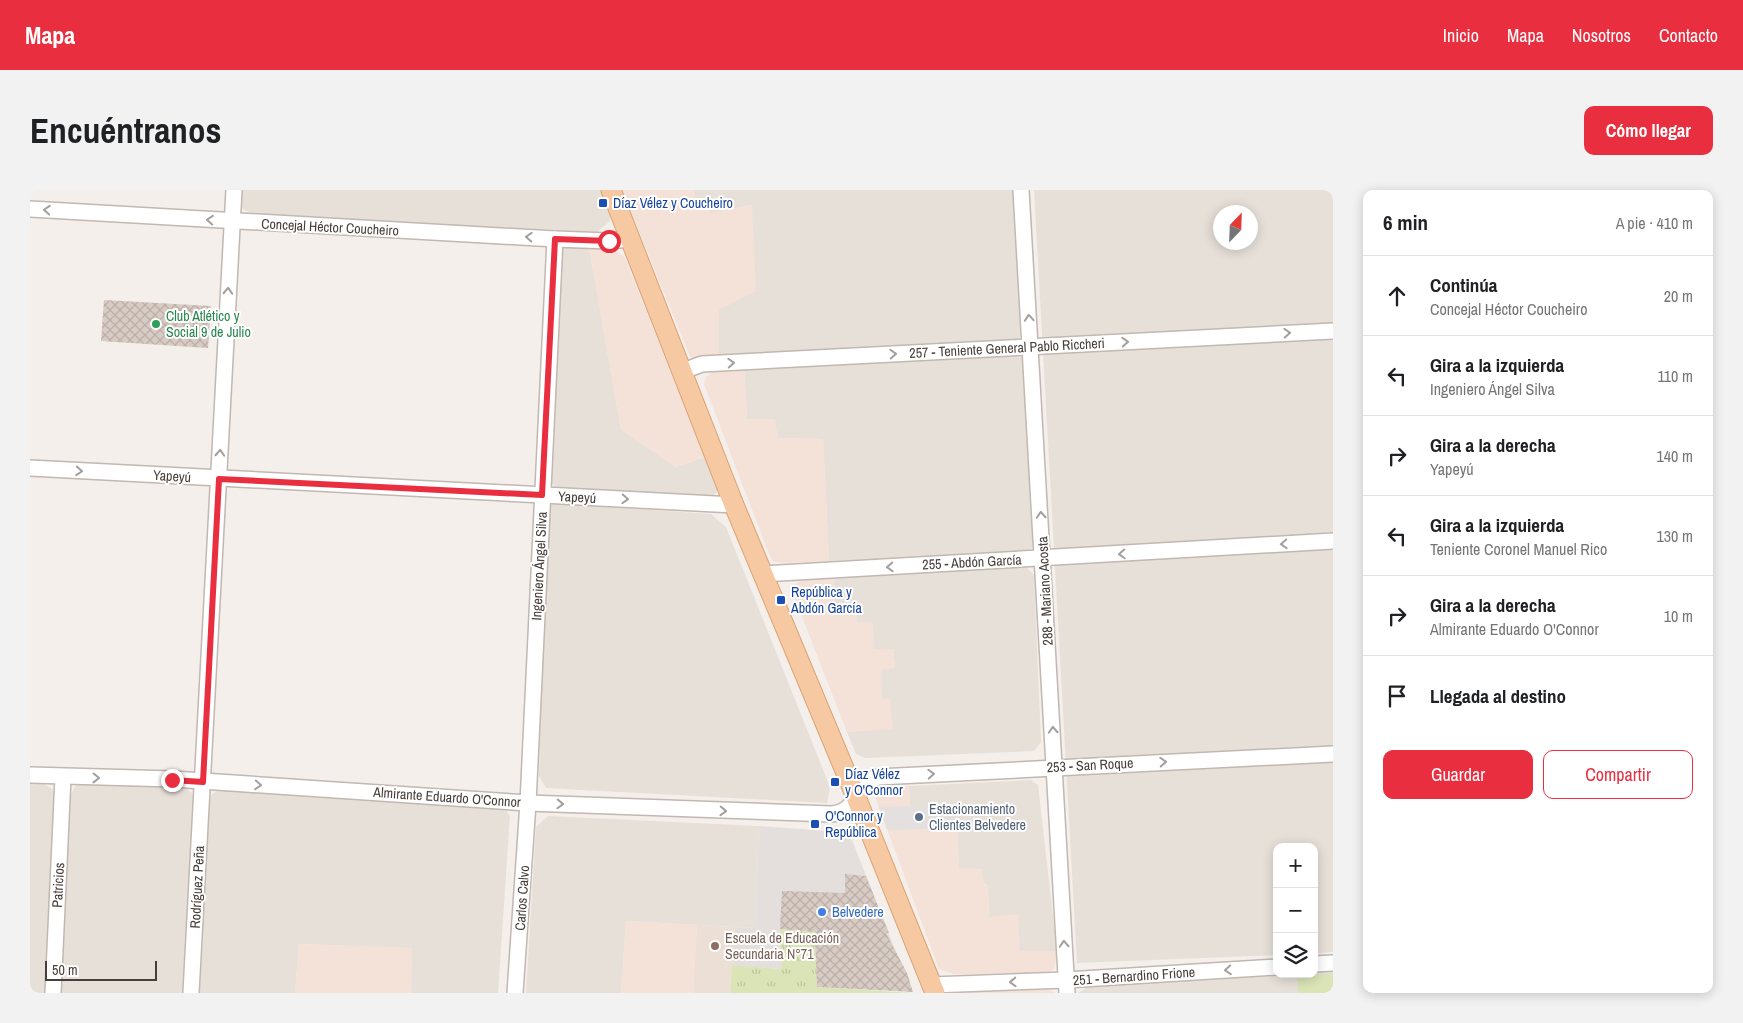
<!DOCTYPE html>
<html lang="es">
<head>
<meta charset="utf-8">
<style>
	body { margin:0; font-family:"Archivo Narrow",sans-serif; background:#f2f2f2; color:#202124 }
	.controls { position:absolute; right:15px; bottom:15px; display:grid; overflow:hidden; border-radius:10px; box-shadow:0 2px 12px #0003 }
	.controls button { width:45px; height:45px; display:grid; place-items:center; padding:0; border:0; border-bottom:1px solid #e0e0e0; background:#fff; color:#202124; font:25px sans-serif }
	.compass { position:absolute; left:1183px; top:15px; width:45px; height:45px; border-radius:50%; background:#fff; box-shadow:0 2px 12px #0003; rotate:23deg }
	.scale { position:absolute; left:15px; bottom:12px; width:112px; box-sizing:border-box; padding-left:5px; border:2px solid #483e39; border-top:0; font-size:14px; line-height:18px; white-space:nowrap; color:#483e39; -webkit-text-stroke:4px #fff; paint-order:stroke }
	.stop { position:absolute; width:15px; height:15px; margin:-11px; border:4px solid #e82e3f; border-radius:50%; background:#fff }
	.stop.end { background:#e82e3f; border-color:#fff; box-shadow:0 1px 5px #0008 }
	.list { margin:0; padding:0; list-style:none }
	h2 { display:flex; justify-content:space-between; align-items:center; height:65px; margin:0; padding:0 20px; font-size:21px }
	h2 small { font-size:16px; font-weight:400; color:#757577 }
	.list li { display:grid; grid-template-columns:32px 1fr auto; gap:15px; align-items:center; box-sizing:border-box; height:80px; padding:0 20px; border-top:1px solid #e0e0e0 }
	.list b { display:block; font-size:19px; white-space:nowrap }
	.list p { margin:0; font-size:16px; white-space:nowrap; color:#757577 }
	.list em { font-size:16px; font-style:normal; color:#757577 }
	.actions { display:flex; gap:10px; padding:15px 20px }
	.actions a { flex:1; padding:11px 0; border:1px solid #e82e3f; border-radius:10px; text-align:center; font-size:18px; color:#e82e3f }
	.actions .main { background:#e82e3f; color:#fff }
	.icon { flex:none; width:28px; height:28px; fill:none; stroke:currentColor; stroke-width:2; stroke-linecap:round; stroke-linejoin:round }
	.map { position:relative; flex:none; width:1303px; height:803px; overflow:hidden; border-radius:10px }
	header { display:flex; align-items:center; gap:30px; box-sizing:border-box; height:70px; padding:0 25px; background:#e82e3f; color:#fff }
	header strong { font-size:24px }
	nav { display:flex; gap:28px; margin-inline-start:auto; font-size:18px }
	.intro { display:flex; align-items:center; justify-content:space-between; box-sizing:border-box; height:120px; padding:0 30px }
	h1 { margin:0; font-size:35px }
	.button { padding:12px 22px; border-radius:10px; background:#e82e3f; color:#fff; font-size:18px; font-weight:700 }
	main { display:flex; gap:30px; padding:0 30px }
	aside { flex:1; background:#fff; border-radius:10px; box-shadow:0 2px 12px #0003 }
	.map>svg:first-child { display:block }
	.residential { fill:#e7e0d9; fill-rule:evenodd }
	.commercial { fill:#f4e1d8 }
	.industrial { fill:#e4dedc }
	.education { fill:#ece0d6 }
	.grass { fill:url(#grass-tufts) }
	.garden { fill:#dbe4b7 }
	.parking { fill:#e3e0df }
	.building { fill:url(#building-cross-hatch) }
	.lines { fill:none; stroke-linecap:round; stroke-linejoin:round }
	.minor-casing { stroke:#c2b7b1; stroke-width:18 }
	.major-casing { stroke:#daa273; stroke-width:21 }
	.minor { stroke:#fff; stroke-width:15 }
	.major { stroke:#f6c9a2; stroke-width:19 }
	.oneway { stroke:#a49e9c }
	.route { stroke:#e82e3f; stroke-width:6 }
	.transit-dot { fill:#1a4fb4; stroke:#fff; stroke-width:2 }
	.leisure-dot { fill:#2e9e5b; stroke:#fff; stroke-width:2 }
	.service-dot { fill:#5c6f8a; stroke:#fff; stroke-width:2 }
	.shop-dot { fill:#3f7fe0; stroke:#fff; stroke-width:2 }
	.education-dot { fill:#8d6e63; stroke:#fff; stroke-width:2 }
	.labels { text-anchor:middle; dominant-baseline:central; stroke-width:4; stroke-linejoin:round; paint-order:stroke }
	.transit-label { font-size:14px; fill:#164399; stroke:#fff; text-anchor:start }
	.street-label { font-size:14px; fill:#483e39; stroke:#fff }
	.leisure-label { font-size:14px; fill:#27864d; stroke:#fff; text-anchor:start }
	.service-label { font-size:14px; fill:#4e5e75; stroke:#fff; text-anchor:start }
	.shop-label { font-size:14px; fill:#366cbe; stroke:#fff; text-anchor:start }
	.education-label { font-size:14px; fill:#785e54; stroke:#fff; text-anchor:start }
</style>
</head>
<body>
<header>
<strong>Mapa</strong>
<nav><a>Inicio</a><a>Mapa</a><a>Nosotros</a><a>Contacto</a></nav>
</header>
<div class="intro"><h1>Encuéntranos</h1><a class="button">Cómo llegar</a></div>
<main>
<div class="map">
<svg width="1303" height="803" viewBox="0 0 1303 803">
	<defs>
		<pattern id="grass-tufts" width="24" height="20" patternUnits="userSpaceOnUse" patternTransform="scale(1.25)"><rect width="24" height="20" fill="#dbe4b7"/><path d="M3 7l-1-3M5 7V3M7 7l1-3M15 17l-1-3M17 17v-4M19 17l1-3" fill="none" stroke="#bdc59e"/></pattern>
		<pattern id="building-cross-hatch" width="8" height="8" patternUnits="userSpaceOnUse" patternTransform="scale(1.25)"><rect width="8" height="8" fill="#d8cbc4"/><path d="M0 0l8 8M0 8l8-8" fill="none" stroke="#bbafa9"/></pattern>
	</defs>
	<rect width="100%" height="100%" fill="#f4efeb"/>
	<g class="residential">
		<path d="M211 0H571L581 25 579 32 567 42 224 25 210 17Z"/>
		<path d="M664 0H985L994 139 987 151 689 168V119L721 15 681 23 666 18Z"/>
		<path d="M1004 0H1303V762L1284 763V657H1247V765L1047 773ZM1190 22H1220V52H1190Z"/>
		<path d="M537 56 559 57 591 240 646 277 675 267 688 300 680 310 533 301 521 293 530 65 532 59Z"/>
		<path d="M987 163 996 173 1003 351 1002 358 993 362 799 371 793 249 747 248 717 229 714 178Z"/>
		<path d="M523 313 681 324 696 337 800 597 797 613 516 598 509 586 517 321Z"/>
		<path d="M990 377H996L1004 385 1011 552 1004 561 835 568 826 564 817 542 863 538 852 508 851 479 865 477 863 459H844L842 433 827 432 805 418 804 385Z"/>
		<path d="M1001 590 1008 595 1027 761H990L959 728 958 696 929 679 926 615 880 617 879 596Z"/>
		<path d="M0 593 14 594 22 599 27 607 15 803H0Z"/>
		<path d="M47 593 157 599 162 603 165 610 155 803H29L41 604Z"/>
		<path d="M189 600 467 616 475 619 480 626 468 803H381L382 758 269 754 265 803H170L179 611 182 604Z"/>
		<path d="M518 626 729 636 725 738 596 731 591 803H496L506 637Z"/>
		<path d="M1303 781V803H1048L1061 795 1284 784V782Z"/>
	</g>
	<g class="commercial">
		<path d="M592 0H664L666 18 676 15 681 23 722 15 726 101 689 120V168L665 169 660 166Z"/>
		<path d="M559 57 585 60 595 68 675 267 646 277 591 240Z"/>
		<path d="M714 178 717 229H745L748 248 793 249 799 371 750 373 743 371 739 364 674 194 676 187 684 180Z"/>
		<path d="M804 385 805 417H826L827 432H842L844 459H863L865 478 851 480 852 508 860 509 863 539 817 542 762 401 767 392Z"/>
		<path d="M879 596 880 617 926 615 929 678 952 679 954 695 958 696 959 727 988 724 990 761H1027L1024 779 1019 783 924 784 909 779 844 604 847 599Z"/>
		<path d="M596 731 667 735 663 803H591Z"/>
		<path d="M269 754 382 758 381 803H265Z"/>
		<path d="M1012 797 1026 803H927H928Z"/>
	</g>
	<path class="industrial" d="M729 636 812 642 822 650 867 765 751 739 752 779 702 775 705 737 725 738Z"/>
	<path class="education" d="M667 735 705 737 700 803H663Z"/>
	<path class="grass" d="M750 739 787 742 788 797 883 803H700L702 775 752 779Z"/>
	<path class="garden" d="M1303 784V803H1268L1267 786Z"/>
	<path class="parking" d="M926 615 927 638 857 640 849 617Z"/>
	<g class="building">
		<path d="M74 110 181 116 178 158 71 151Z"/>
		<path d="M815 684 836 686 859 743H856L877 783 883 802 787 797 785 742 750 739 752 701 815 703Z"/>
	</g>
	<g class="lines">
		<defs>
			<g id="minor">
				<path d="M991 0 1037 803"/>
				<path d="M0 19 525 49 579 51 600 49"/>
				<path d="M653 181 672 174 1303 141"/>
				<path d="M0 278 704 315"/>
				<path d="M732 384 1303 351"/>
				<path d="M0 585 143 589 498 613 801 624C827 623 825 595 848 587L1303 564"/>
				<path d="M1284 774 1303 773"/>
				<path d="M902 795 1036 790 1247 777"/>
				<path d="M23 803 33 587"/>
				<path d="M161 803 204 0"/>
				<path d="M485 803 498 613 525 49"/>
			</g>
			<path id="major" d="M581 0 704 315 826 607 905 803"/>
		</defs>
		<use href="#minor" class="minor-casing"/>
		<use href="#major" class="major-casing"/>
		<use href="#minor" class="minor"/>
		<use href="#major" class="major"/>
	</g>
	<defs><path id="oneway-chevron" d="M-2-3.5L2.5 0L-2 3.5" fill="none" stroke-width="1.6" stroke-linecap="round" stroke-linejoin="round" transform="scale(1.25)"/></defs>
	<g class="oneway">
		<use href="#oneway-chevron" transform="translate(17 20) rotate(-176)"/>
		<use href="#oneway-chevron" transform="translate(180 30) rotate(-176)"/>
		<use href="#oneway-chevron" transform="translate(499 47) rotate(-177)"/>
		<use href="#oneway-chevron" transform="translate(198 101) rotate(-87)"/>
		<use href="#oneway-chevron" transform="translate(999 128) rotate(-94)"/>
		<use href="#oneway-chevron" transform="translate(1257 143) rotate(-3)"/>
		<use href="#oneway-chevron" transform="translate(1095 152) rotate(-3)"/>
		<use href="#oneway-chevron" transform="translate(863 164) rotate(-3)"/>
		<use href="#oneway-chevron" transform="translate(701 173) rotate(-3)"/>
		<use href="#oneway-chevron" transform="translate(190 263) rotate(-87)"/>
		<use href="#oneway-chevron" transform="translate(49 281) rotate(4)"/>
		<use href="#oneway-chevron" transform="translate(595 309) rotate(3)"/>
		<use href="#oneway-chevron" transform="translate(1011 325) rotate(-93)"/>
		<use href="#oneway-chevron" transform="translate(1254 354) rotate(177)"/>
		<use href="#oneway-chevron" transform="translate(1092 364) rotate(177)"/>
		<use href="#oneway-chevron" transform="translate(860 377) rotate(177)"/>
		<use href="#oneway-chevron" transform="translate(1023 540) rotate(-93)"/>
		<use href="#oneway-chevron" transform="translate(1133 572) rotate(-3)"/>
		<use href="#oneway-chevron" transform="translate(901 584) rotate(-3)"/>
		<use href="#oneway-chevron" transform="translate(66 588) rotate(1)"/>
		<use href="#oneway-chevron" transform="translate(228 595) rotate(4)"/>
		<use href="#oneway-chevron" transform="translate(530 614) rotate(2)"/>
		<use href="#oneway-chevron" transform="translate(693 621) rotate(2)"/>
		<use href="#oneway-chevron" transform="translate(1034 754) rotate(-93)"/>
		<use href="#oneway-chevron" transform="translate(1198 780) rotate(176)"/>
		<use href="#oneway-chevron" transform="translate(983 792) rotate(178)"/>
	</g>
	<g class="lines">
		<path class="route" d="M142 590 173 592 189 289 512 305 525 49 579 51"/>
	</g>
	<g class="transit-dot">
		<rect x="568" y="8" width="10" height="10" rx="2.5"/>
		<rect x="746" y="405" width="10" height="10" rx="2.5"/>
		<rect x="800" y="587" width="10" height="10" rx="2.5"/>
		<rect x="780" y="629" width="10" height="10" rx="2.5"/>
	</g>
	<circle class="leisure-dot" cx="126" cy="134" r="5"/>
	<circle class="service-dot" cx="889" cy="627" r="5"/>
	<circle class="shop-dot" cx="792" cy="722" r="5"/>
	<circle class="education-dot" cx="685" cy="756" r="5"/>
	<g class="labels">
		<g class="transit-label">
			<text x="583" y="13">Díaz Vélez y Coucheiro</text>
			<text x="761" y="402">República y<tspan x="761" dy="16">Abdón García</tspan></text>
			<text x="815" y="584">Díaz Vélez<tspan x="815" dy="16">y O'Connor</tspan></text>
			<text x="795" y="626">O'Connor y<tspan x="795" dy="16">República</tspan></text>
		</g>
		<g class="street-label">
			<text transform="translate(300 37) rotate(3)">Concejal Héctor Coucheiro</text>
			<text transform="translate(977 158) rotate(-3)">257 - Teniente General Pablo Riccheri</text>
			<text transform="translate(142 286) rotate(4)">Yapeyú</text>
			<text transform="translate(547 307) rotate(3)">Yapeyú</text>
			<text transform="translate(942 372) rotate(-3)">255 - Abdón García</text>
			<text transform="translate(509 376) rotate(-87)">Ingeniero Ángel Silva</text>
			<text transform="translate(1015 401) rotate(-93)">288 - Mariano Acosta</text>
			<text transform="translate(1060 575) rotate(-3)">253 - San Roque</text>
			<text transform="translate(417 607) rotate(4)">Almirante Eduardo O'Connor</text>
			<text transform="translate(28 695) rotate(-87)">Patricios</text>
			<text transform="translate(167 697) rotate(-87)">Rodríguez Peña</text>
			<text transform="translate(492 708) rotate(-86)">Carlos Calvo</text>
			<text transform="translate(1104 786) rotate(-4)">251 - Bernardino Frione</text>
		</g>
		<g class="leisure-label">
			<text x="136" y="126">Club Atlético y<tspan x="136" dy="16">Social 9 de Julio</tspan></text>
		</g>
		<g class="service-label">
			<text x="899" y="619">Estacionamiento<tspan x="899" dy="16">Clientes Belvedere</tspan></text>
		</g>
		<g class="shop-label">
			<text x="802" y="722">Belvedere</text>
		</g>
		<g class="education-label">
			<text x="695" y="748">Escuela de Educación<tspan x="695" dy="16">Secundaria N°71</tspan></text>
		</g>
	</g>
</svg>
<div class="controls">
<button>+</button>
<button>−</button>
<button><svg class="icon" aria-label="layers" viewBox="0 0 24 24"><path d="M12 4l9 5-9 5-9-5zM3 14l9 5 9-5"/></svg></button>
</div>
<svg class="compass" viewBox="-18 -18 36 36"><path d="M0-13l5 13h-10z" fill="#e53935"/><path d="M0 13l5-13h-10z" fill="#757577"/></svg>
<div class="scale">50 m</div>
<div class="stop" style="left:579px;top:51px"></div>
<div class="stop end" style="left:142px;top:590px"></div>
</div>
<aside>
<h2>6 min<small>A pie · 410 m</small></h2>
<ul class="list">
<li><svg class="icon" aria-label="ahead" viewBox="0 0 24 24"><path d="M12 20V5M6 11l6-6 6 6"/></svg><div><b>Continúa</b><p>Concejal Héctor Coucheiro</p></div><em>20 m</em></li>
<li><svg class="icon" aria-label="left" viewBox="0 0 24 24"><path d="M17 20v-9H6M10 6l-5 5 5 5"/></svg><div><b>Gira a la izquierda</b><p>Ingeniero Ángel Silva</p></div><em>110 m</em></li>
<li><svg class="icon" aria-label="right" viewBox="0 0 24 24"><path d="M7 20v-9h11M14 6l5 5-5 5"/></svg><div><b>Gira a la derecha</b><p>Yapeyú</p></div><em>140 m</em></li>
<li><svg class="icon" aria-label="left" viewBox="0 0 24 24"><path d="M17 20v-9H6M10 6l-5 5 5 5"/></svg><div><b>Gira a la izquierda</b><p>Teniente Coronel Manuel Rico</p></div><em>130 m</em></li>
<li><svg class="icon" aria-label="right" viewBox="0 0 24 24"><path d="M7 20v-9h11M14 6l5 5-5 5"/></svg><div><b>Gira a la derecha</b><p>Almirante Eduardo O'Connor</p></div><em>10 m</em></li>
<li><svg class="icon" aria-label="arrive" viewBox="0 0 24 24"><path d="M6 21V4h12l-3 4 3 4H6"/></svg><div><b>Llegada al destino</b></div></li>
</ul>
<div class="actions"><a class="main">Guardar</a><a>Compartir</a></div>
</aside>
</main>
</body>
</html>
